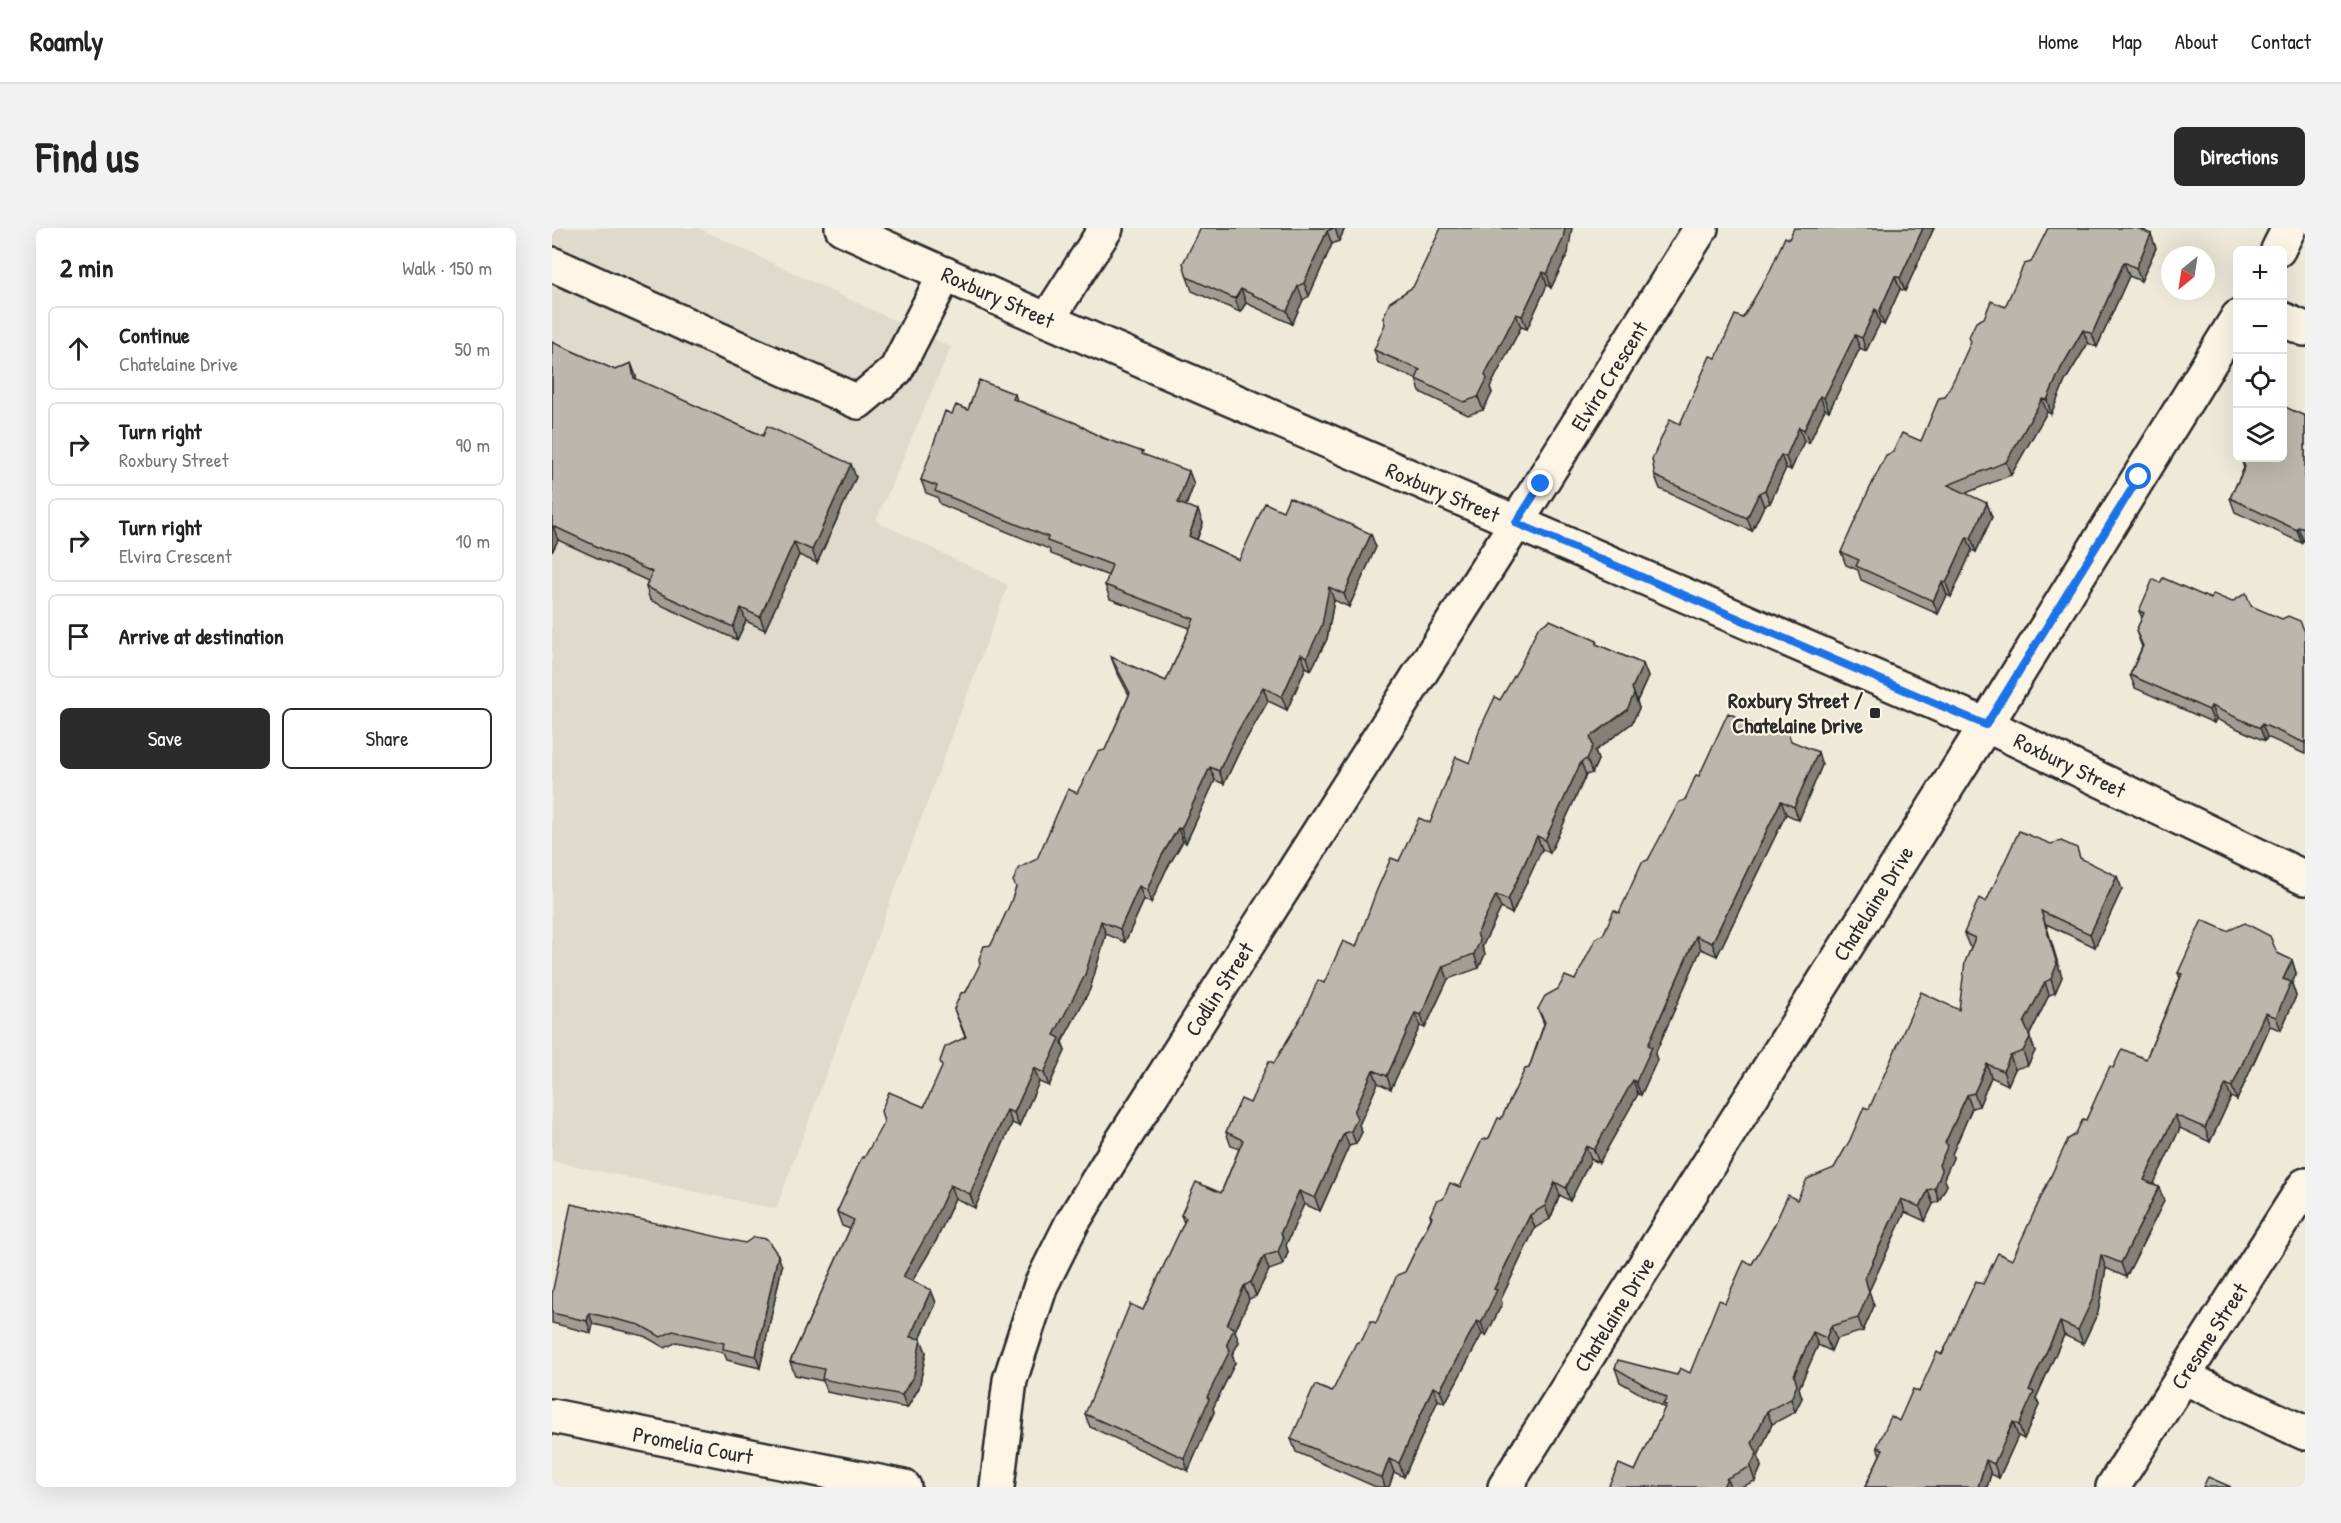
<!DOCTYPE html>
<html lang="en">
<head>
<meta charset="utf-8">
<style>
	body { margin:0; font-family:"Patrick Hand",sans-serif; background:#f2f2f2; color:#222 }
	.controls { position:absolute; right:18px; top:18px; display:grid; overflow:hidden; border-radius:9px; box-shadow:0 6px 24px #0002 }
	.controls button { width:54px; height:54px; display:grid; place-items:center; padding:0; border:0; border-bottom:2px solid #e0e0e0; background:#fff; color:#222; font:30px sans-serif }
	.compass { position:absolute; left:1609px; top:18px; width:54px; height:54px; border-radius:50%; background:#fff; box-shadow:0 6px 24px #0002; rotate:210deg }
	.stop { position:absolute; width:18px; height:18px; margin:-14px; border:4px solid #1a73e8; border-radius:50%; background:#fff }
	.stop.end { background:#1a73e8; border-color:#fff; box-shadow:0 2px 6px #0008 }
	.list { margin:0; padding:0; list-style:none }
	h2 { display:flex; justify-content:space-between; align-items:center; height:78px; margin:0; padding:0 24px; font-size:26px }
	h2 small { font-size:20px; font-weight:400; color:#767676 }
	.list li { display:grid; grid-template-columns:39px 1fr auto; gap:18px; align-items:center; box-sizing:border-box; height:84px; margin:0 12px 12px; padding:0 12px; border:2px solid #e0e0e0; border-radius:9px }
	.list b { display:block; font-size:22px; white-space:nowrap }
	.list p { margin:0; font-size:20px; white-space:nowrap; color:#767676 }
	.list em { font-size:20px; font-style:normal; color:#767676 }
	.actions { display:flex; gap:12px; padding:18px 24px }
	.actions a { flex:1; padding:14px 0; border:2px solid #2b2b2b; border-radius:9px; text-align:center; font-size:21px; color:#2b2b2b }
	.actions .main { background:#2b2b2b; color:#fff }
	.icon { flex:none; width:33px; height:33px; fill:none; stroke:currentColor; stroke-width:2; stroke-linecap:round; stroke-linejoin:round }
	.map { position:relative; flex:none; width:1753px; height:1259px; overflow:hidden; border-radius:9px }
	header { display:flex; align-items:center; gap:36px; box-sizing:border-box; height:84px; padding:0 30px; background:#fff; border-bottom:2px solid #e0e0e0 }
	header strong { font-size:28px }
	nav { display:flex; gap:33px; margin-inline-start:auto; font-size:21px }
	.intro { display:flex; align-items:center; justify-content:space-between; box-sizing:border-box; height:144px; padding:0 36px }
	h1 { margin:0; font-size:42px }
	.button { padding:15px 27px; border-radius:9px; background:#2b2b2b; color:#fff; font-size:21px; font-weight:700 }
	main { display:flex; gap:36px; padding:0 36px }
	aside { flex:1; background:#fff; border-radius:9px; box-shadow:0 6px 24px #0002 }
	.map>svg:first-child { display:block }
	.built { fill:#e0dacc }
	.lines { fill:none; stroke-linecap:round; stroke-linejoin:round }
	.minor-casing { stroke:#2b2b2b; stroke-width:38 }
	.minor { stroke:#fcf5e5; stroke-width:33 }
	.wall { fill:#a29d94; stroke:#2b2b2b; stroke-width:1.5 }
	.shaded-wall { fill:#848078; stroke:#2b2b2b; stroke-width:1.5 }
	.building { fill:#bcb7ac; stroke:#2b2b2b; stroke-width:1.5 }
	.route { stroke:#1a73e8; stroke-width:8 }
	.poi-dot { fill:#2b2b2b; stroke:#fcf5e5; stroke-width:2 }
	.labels { text-anchor:middle; dominant-baseline:central; stroke-width:4.5; stroke-linejoin:round; paint-order:stroke }
	.street-label { font-size:22px; fill:#2b2b2b; stroke:#fcf5e5 }
	.poi-label { font-size:22px; font-weight:bold; fill:#2b2b2b; stroke:#fcf5e5; text-anchor:end }
</style>
</head>
<body>
<header>
<strong>Roamly</strong>
<nav><a>Home</a><a>Map</a><a>About</a><a>Contact</a></nav>
</header>
<div class="intro"><h1>Find us</h1><a class="button">Directions</a></div>
<main>
<aside>
<h2>2 min<small>Walk · 150 m</small></h2>
<ul class="list">
<li><svg class="icon" aria-label="ahead" viewBox="0 0 24 24"><path d="M12 20V5M6 11l6-6 6 6"/></svg><div><b>Continue</b><p>Chatelaine Drive</p></div><em>50 m</em></li>
<li><svg class="icon" aria-label="right" viewBox="0 0 24 24"><path d="M7 20v-9h11M14 6l5 5-5 5"/></svg><div><b>Turn right</b><p>Roxbury Street</p></div><em>90 m</em></li>
<li><svg class="icon" aria-label="right" viewBox="0 0 24 24"><path d="M7 20v-9h11M14 6l5 5-5 5"/></svg><div><b>Turn right</b><p>Elvira Crescent</p></div><em>10 m</em></li>
<li><svg class="icon" aria-label="arrive" viewBox="0 0 24 24"><path d="M6 21V4h12l-3 4 3 4H6"/></svg><div><b>Arrive at destination</b></div></li>
</ul>
<div class="actions"><a class="main">Save</a><a>Share</a></div>
</aside>
<div class="map">
<svg width="1753" height="1259" viewBox="0 0 1753 1259">
	<rect width="100%" height="100%" fill="#efe9da"/>
	<filter id="ink" filterUnits="userSpaceOnUse"><feTurbulence type="fractalNoise" baseFrequency=".0167" numOctaves="2"/><feDisplacementMap in="SourceGraphic" scale="12" xChannelSelector="R" yChannelSelector="G"/><feConvolveMatrix kernelMatrix="1 2 1 2 8 2 1 2 1" color-interpolation-filters="sRGB"/></filter>
	<g filter="url(#ink)">
		<path class="built" d="M0 0H146L399 119 324 293 456 357 224 981 0 933Z"/>
		<g class="lines">
			<defs>
				<g id="minor">
					<path d="M290 0 495 92 1434 497 1753 650"/>
					<path d="M1726 22 1737 0"/>
					<path d="M0 36 306 174 344 142 393 46"/>
					<path d="M1730 91 1753 101"/>
					<path d="M495 92 554 0"/>
					<path d="M1631 1149 1753 1205"/>
					<path d="M0 1188 352 1259"/>
					<path d="M445 1259 458 1152 489 1057 520 995 562 926 964 295 1149 0"/>
					<path d="M953 1259 1434 497 1686 89"/>
					<path d="M1561 1259 1753 957"/>
				</g>
			</defs>
			<use href="#minor" class="minor-casing"/>
			<use href="#minor" class="minor"/>
		</g>
		<g class="wall">
			<path d="M649 0H793L787 13 780 16 757 68 751 72 740 96 694 75 688 84 640 63 635 49Z"/>
			<path d="M1382 0 1353 63 1348 61 1332 97 1328 95 1314 123 1308 120 1277 183 1273 181 1257 215 1252 213 1239 242 1234 240 1218 275 1212 278 1200 303 1108 261 1103 248 1128 196 1164 130 1191 90 1237 11Z"/>
			<path d="M1593 3 1604 20 1589 53 1577 48 1545 119 1536 115 1513 153 1499 186 1495 184 1459 247 1414 265 1440 289 1424 324 1420 322 1399 369 1395 367 1386 386 1309 352 1306 342 1294 337 1289 324 1369 213 1393 169 1453 79Z"/>
			<path d="M1016 25 999 60 995 57 975 101 969 99 938 159 940 165 931 182 916 187 868 164 864 151 826 135 822 122Z"/>
			<path d="M0 114 63 142 79 135 85 152 304 249 265 335 247 327 213 402 194 393 185 412 98 372 94 359 96 353 6 312 0 324Z"/>
			<path d="M463 166 465 173 592 227 642 256 634 278 651 295 645 312 687 332 731 283 824 319 797 379 782 372 775 411 759 442 754 439 735 482 716 473 688 522 672 556 663 552 634 615 631 613 614 642 599 675 592 672 573 714 554 706 538 761 510 814 513 823 497 858 487 854 467 898 460 895 423 980 403 970 385 1011 360 1053 379 1062 384 1075 368 1111 374 1124 367 1160 355 1180 275 1164 271 1153 243 1147 238 1134 298 1001 290 998 285 984 312 930 372 879 413 809 402 781 414 764 485 631 553 522 577 467 564 442 559 429 614 453 638 400 558 371 553 357 557 348 499 326 497 321 388 276 385 269 374 265 369 252 400 186 416 182Z"/>
			<path d="M1753 188V313L1751 312 1750 315 1683 284 1678 270 1692 240 1689 230Z"/>
			<path d="M1608 355 1659 371 1699 378 1753 404V526L1715 509 1713 513 1664 491 1662 495 1583 460 1578 447 1590 419 1584 403 1590 390 1587 383Z"/>
			<path d="M1046 417 1091 436 1096 449 1085 473 1087 480 1080 495 1043 523 1046 532 1040 545 1034 547 998 625 990 621 960 686 949 680 930 719 933 726 927 740 896 751 873 800 868 798 839 861 826 855 807 897 810 904 804 916 797 918 768 983 752 976 734 1017 736 1024 731 1037 717 1042 704 1068 697 1071 683 1103 687 1114 680 1127 683 1135 661 1180 662 1184 636 1243 538 1199 533 1186 591 1082 632 995 629 987 669 965 687 921 679 918 674 904 698 875 772 755 804 719 847 633 878 595 918 535 948 472Z"/>
			<path d="M1215 503 1239 513 1270 537 1247 592 1234 586 1165 728 1149 721 1103 826 1105 832 1089 867 1086 866 1047 935 1039 931 1018 973 1008 967 998 991 983 1000 949 1071 950 1076 934 1108 930 1106 893 1175 886 1172 852 1249 842 1244 837 1259H824L744 1224 739 1211 780 1164 810 1112 824 1095 853 1044 879 990 878 987 891 971 908 959 937 910 949 891 977 840 992 796 986 781 1023 752 1051 707 1067 685 1096 632 1147 548Z"/>
			<path d="M1528 630 1570 661 1543 719 1494 696 1510 749 1503 765 1497 767 1477 808 1483 823 1476 837 1463 841 1456 857 1439 849 1427 878 1420 880 1400 926 1401 930 1392 950 1395 957 1387 973 1381 976 1373 993 1353 984 1317 1063 1322 1078 1311 1103 1284 1111 1279 1123 1266 1117 1247 1160 1250 1170 1243 1184 1220 1196 1206 1228 1209 1239 1203 1253 1189 1259H1056L1083 1243 1113 1180 1068 1154 1063 1140 1125 1147 1138 1145 1173 1075 1245 972 1282 940 1317 881 1407 782 1419 719 1417 718 1412 705 1434 674Z"/>
			<path d="M1725 725 1740 732 1744 745 1740 756 1744 768 1729 802 1718 798 1685 872 1679 869 1658 914 1628 900 1601 957 1612 973 1574 1049 1554 1040 1546 1084 1531 1116 1512 1107 1484 1170 1487 1177 1472 1211 1466 1208 1447 1250 1439 1246 1435 1259H1313L1328 1227 1325 1219 1347 1193 1367 1164 1431 1056 1460 1032 1523 907 1534 892 1561 840 1594 831 1628 750 1626 745Z"/>
			<path d="M230 1038 208 1140 175 1132 172 1125 125 1114 113 1120 92 1108 41 1096 39 1105 0 1095V1066Z"/>
		</g>
		<g class="shaded-wall">
			<path d="M783 0H793L787 13Z"/>
			<path d="M1013 0H1020L1016 25 999 60 995 46Z"/>
			<path d="M1371 0H1382L1353 63 1348 50Z"/>
			<path d="M1584 0H1594L1588 13Z"/>
			<path d="M775 3 780 16 757 68 752 55Z"/>
			<path d="M1599 6 1604 20 1589 53 1584 40Z"/>
			<path d="M1572 34 1577 48 1545 119 1540 106Z"/>
			<path d="M991 44 995 57 975 101 970 88Z"/>
			<path d="M1343 48 1348 61 1332 97 1327 84Z"/>
			<path d="M746 58 751 72 740 96 735 83Z"/>
			<path d="M689 61 694 75 688 84 683 71Z"/>
			<path d="M1323 81 1328 95 1314 123 1310 110Z"/>
			<path d="M964 86 969 99 938 159 940 165 931 182 926 169 933 146Z"/>
			<path d="M1531 102 1536 115 1513 153 1499 186 1495 172 1509 140Z"/>
			<path d="M1303 107 1308 120 1277 183 1272 170Z"/>
			<path d="M79 135 84 148 87 164 82 150Z"/>
			<path d="M1268 168 1273 181 1257 215 1252 202Z"/>
			<path d="M1490 171 1495 184 1459 247 1454 234Z"/>
			<path d="M1247 199 1252 213 1239 242 1234 229Z"/>
			<path d="M1229 227 1234 240 1218 275 1213 262Z"/>
			<path d="M299 236 304 249 265 335 260 322Z"/>
			<path d="M637 243 642 256 630 288 626 275Z"/>
			<path d="M1207 265 1212 278 1200 303 1195 290Z"/>
			<path d="M1435 275 1440 289 1424 324 1419 310Z"/>
			<path d="M646 282 651 295 641 321 637 308Z"/>
			<path d="M1 298 6 312 0 324V300Z"/>
			<path d="M1746 299 1751 312 1750 315 1745 302Z"/>
			<path d="M819 306 824 319 797 379 792 366Z"/>
			<path d="M1415 309 1420 322 1399 369 1394 355Z"/>
			<path d="M242 314 247 327 213 402 208 389Z"/>
			<path d="M1390 354 1395 367 1386 386 1381 373Z"/>
			<path d="M777 359 782 372 775 411 759 442 755 429Z"/>
			<path d="M189 380 194 393 185 412 181 399Z"/>
			<path d="M749 426 754 439 735 482 730 469Z"/>
			<path d="M1091 436 1096 449 1085 473 1080 460Z"/>
			<path d="M711 459 716 473 688 522 672 556 667 543 683 508Z"/>
			<path d="M1082 466 1087 480 1080 495 1043 523 1046 532 1040 545 1035 531 1038 509Z"/>
			<path d="M1659 478 1664 491 1662 495 1657 482Z"/>
			<path d="M1710 496 1715 509 1713 513 1708 500Z"/>
			<path d="M1266 524 1270 537 1247 592 1242 579Z"/>
			<path d="M1029 534 1034 547 998 625 993 612Z"/>
			<path d="M658 539 663 552 634 615 629 601Z"/>
			<path d="M1229 573 1234 586 1165 728 1160 715Z"/>
			<path d="M626 600 631 613 614 642 599 675 595 662 609 629Z"/>
			<path d="M985 608 990 621 960 686 956 672Z"/>
			<path d="M1565 648 1570 661 1543 719 1538 706Z"/>
			<path d="M587 658 592 672 573 714 568 701Z"/>
			<path d="M944 667 949 680 930 719 933 726 927 740 922 726 925 706Z"/>
			<path d="M1489 683 1510 749 1503 765 1499 751Z"/>
			<path d="M549 693 554 706 538 761 510 814 513 823 497 858 492 845 502 807Z"/>
			<path d="M1144 708 1149 721 1103 826 1105 832 1089 867 1084 854 1096 817Z"/>
			<path d="M1740 732 1744 745 1740 756 1744 768 1729 802 1724 789 1731 751Z"/>
			<path d="M891 738 896 751 873 800 869 787Z"/>
			<path d="M1493 754 1497 767 1477 808 1472 795Z"/>
			<path d="M863 785 868 798 839 861 835 848Z"/>
			<path d="M1713 785 1718 798 1685 872 1680 859Z"/>
			<path d="M1478 809 1483 823 1476 837 1471 823Z"/>
			<path d="M1458 828 1463 841 1456 857 1451 843Z"/>
			<path d="M1435 836 1439 849 1427 878 1422 865Z"/>
			<path d="M482 840 487 854 467 898 462 885Z"/>
			<path d="M821 842 826 855 807 897 810 904 804 916 799 903 802 884Z"/>
			<path d="M1081 852 1086 866 1047 935 1042 922Z"/>
			<path d="M1674 856 1679 869 1658 914 1653 900Z"/>
			<path d="M1415 867 1420 880 1400 926 1401 930 1392 950 1395 957 1387 973 1383 960 1387 937 1393 915Z"/>
			<path d="M455 882 460 895 423 980 418 966Z"/>
			<path d="M1623 887 1628 900 1597 966 1592 952Z"/>
			<path d="M792 905 797 918 768 983 763 970Z"/>
			<path d="M1034 918 1039 931 1018 973 1014 960Z"/>
			<path d="M1003 954 1008 967 998 991 993 978Z"/>
			<path d="M398 957 403 970 385 1011 355 1062 351 1049Z"/>
			<path d="M1607 959 1612 973 1574 1049 1569 1035Z"/>
			<path d="M1376 962 1381 976 1373 993 1368 979Z"/>
			<path d="M747 963 752 976 734 1017 736 1024 731 1037 726 1024 729 1004Z"/>
			<path d="M1349 971 1353 984 1317 1063 1322 1078 1311 1103 1306 1090 1313 1050Z"/>
			<path d="M978 987 983 1000 949 1071 950 1076 934 1108 929 1095 942 1061Z"/>
			<path d="M226 1027 230 1038 208 1140 204 1128Z"/>
			<path d="M1549 1027 1554 1040 1546 1084 1531 1116 1526 1102Z"/>
			<path d="M712 1028 717 1042 704 1068 699 1054Z"/>
			<path d="M692 1058 697 1071 683 1103 687 1114 680 1127 683 1135 661 1180 662 1184 636 1243 632 1230 675 1116V1097Z"/>
			<path d="M379 1062 384 1075 363 1122 358 1109Z"/>
			<path d="M37 1085 41 1096 39 1105 35 1093Z"/>
			<path d="M925 1093 930 1106 893 1175 888 1162Z"/>
			<path d="M1508 1094 1512 1107 1484 1170 1487 1177 1472 1211 1467 1197 1477 1162Z"/>
			<path d="M1279 1098 1284 1111 1279 1123 1274 1110Z"/>
			<path d="M1261 1104 1266 1117 1247 1160 1250 1170 1243 1184 1239 1171 1242 1147Z"/>
			<path d="M369 1111 374 1124 367 1160 355 1180 350 1167Z"/>
			<path d="M881 1159 886 1172 852 1249 847 1235Z"/>
			<path d="M1215 1183 1220 1196 1206 1228 1209 1239 1203 1253 1198 1239 1200 1215Z"/>
			<path d="M1461 1194 1466 1208 1447 1250 1442 1236Z"/>
			<path d="M837 1231 842 1244 837 1259H833L830 1250Z"/>
			<path d="M1434 1232 1439 1246 1435 1259H1426Z"/>
			<path d="M1175 1250 1178 1259H1171Z"/>
		</g>
		<g class="building">
			<path d="M649 0H782L775 3 752 55 746 58 735 83 689 61 683 71 635 49 631 35Z"/>
			<path d="M889 0H1013L1011 11 995 46 991 44 970 88 964 86 933 146 935 151 926 169 912 174 864 151 868 142 822 122 833 96 831 90 838 74 861 59Z"/>
			<path d="M1242 0H1371L1348 50 1343 48 1327 84 1323 81 1310 110 1303 107 1272 170 1268 168 1252 202 1247 199 1234 229 1229 227 1213 262 1207 265 1195 290 1103 248 1100 231 1118 191 1128 196 1158 128 1164 130 1183 87 1191 90 1218 43 1233 9 1237 11Z"/>
			<path d="M1496 0H1585L1599 6 1584 40 1572 34 1540 106 1531 102 1509 140 1495 172 1490 171 1454 234 1396 257 1435 275 1419 310 1415 309 1394 355 1390 354 1381 373 1304 338 1307 332 1289 324 1313 270 1334 227 1341 224 1350 205 1369 213 1387 170 1393 169 1403 149 1419 114 1417 109 1424 94 1432 90 1439 73 1453 79 1472 36 1479 34Z"/>
			<path d="M0 114 63 142 79 135 82 150 211 208 215 198 299 236 260 322 242 314 208 389 189 380 181 399 94 359 100 344 1 298 0 300Z"/>
			<path d="M427 152 463 166 461 171 524 195 548 209 591 224 590 226 637 243 626 275 646 282 637 308 687 332 713 275 731 283 737 269 819 306 792 366 777 359 770 397 755 429 749 426 730 469 711 459 683 508 667 543 658 539 629 601 626 600 609 629 595 662 587 658 568 701 549 693 533 747 502 807 508 810 492 845 482 840 462 885 455 882 418 966 398 957 380 997 351 1049 379 1062 358 1109 369 1111 362 1147 350 1167 270 1151 272 1141 238 1134 302 992 285 984 310 929 312 930 332 894 329 883 337 864 372 879 390 839 388 833 393 819 414 809 402 781 409 765 414 764 428 736 427 731 432 718 439 717 458 676 464 659 461 653 467 640 485 631 516 561 525 565 546 524 553 522 578 465 559 429 614 453 642 391 553 357 560 337 495 313 496 309 383 263 385 258 369 252 393 183 400 186 404 177 416 182Z"/>
			<path d="M1731 178 1753 188V301L1746 299 1745 302 1678 270 1693 239 1689 230H1731Z"/>
			<path d="M1611 350 1659 371 1661 366 1680 374 1694 365 1699 378 1730 391 1736 388 1748 393 1753 404V515L1710 496 1708 500 1659 478 1657 482 1578 447 1591 418 1584 403 1592 385 1587 383 1601 351 1608 355Z"/>
			<path d="M998 392 1045 413 1044 416 1091 436 1080 460 1082 466 1075 482 1038 509 1041 518 1035 531 1029 534 993 612 985 608 956 672 944 667 925 706 928 713 922 726 891 738 869 787 863 785 835 848 821 842 802 884 805 890 799 903 792 905 763 970 747 963 729 1004 731 1011 726 1024 712 1028 699 1054 692 1058 675 1097 682 1100 675 1116 678 1122 655 1169 657 1171 632 1230 533 1186 578 1076 591 1082 634 990 629 987 644 954 669 965 691 912 674 904 689 871 698 875 717 833 722 835 752 784 766 752 772 755 791 713 804 719 824 664 839 630 847 633 867 590 878 595 904 529 918 535 927 503 943 469 948 472 967 440 986 400Z"/>
			<path d="M1176 485 1215 503 1222 498 1236 504 1239 513 1266 524 1242 579 1229 573 1160 715 1144 708 1096 817 1100 819 1084 854 1081 852 1042 922 1034 918 1014 960 1003 954 993 978 978 987 942 1061 945 1062 929 1095 925 1093 888 1162 881 1159 847 1235 837 1231 830 1250 739 1211 763 1157 780 1164 804 1115 810 1112 819 1093 824 1095 845 1047 853 1044 880 989 878 987 884 973 891 971 898 955 908 959 930 912 937 910 946 890 949 891 973 841 977 840 993 794 986 781 993 768 1006 761 1013 748 1023 752 1044 710 1051 707 1062 682 1067 685 1090 634 1096 632 1127 574 1133 572 1144 547 1147 548Z"/>
			<path d="M1467 603 1499 616 1509 613 1525 620 1528 630 1565 648 1538 706 1489 683 1505 736 1499 751 1493 754 1472 795 1478 809 1471 823 1458 828 1451 843 1435 836 1422 865 1415 867 1393 915 1396 917 1387 937 1390 943 1383 960 1376 962 1368 979 1349 971 1313 1050 1317 1064 1306 1090 1279 1098 1274 1110 1261 1104 1242 1147 1245 1157 1239 1171 1215 1183 1200 1215 1205 1225 1198 1239 1175 1250 1171 1259H1056L1067 1236 1083 1243 1114 1177 1111 1176 1115 1170 1063 1140 1066 1132 1125 1147 1128 1140 1138 1145 1167 1072 1173 1075 1192 1033 1200 1036 1222 998 1236 967 1245 972 1255 951 1282 940 1298 912 1312 879 1317 881 1369 764 1407 782 1413 734 1423 710 1412 705 1427 670 1434 674Z"/>
			<path d="M1650 692 1675 703 1693 695 1718 708 1725 725 1740 732 1731 751 1739 754 1724 789 1713 785 1680 859 1674 856 1653 900 1623 887 1592 952 1607 959 1569 1035 1549 1027 1541 1070 1526 1102 1508 1094 1477 1162 1482 1164 1467 1197 1461 1194 1442 1236 1434 1232 1426 1259H1313L1331 1221 1325 1219 1339 1188 1347 1193 1361 1161 1367 1164 1385 1124 1390 1127 1424 1053 1431 1056 1446 1025 1460 1032 1516 911 1523 907 1531 891 1534 892 1558 838 1561 840 1570 821 1594 831 1630 746 1626 745Z"/>
			<path d="M19 976 193 1015 202 1009 215 1011 226 1027 204 1128 171 1121 172 1115 121 1103 109 1109 88 1097 37 1085 35 1093 0 1085V1066Z"/>
			<path d="M1656 1249 1679 1259H1651Z"/>
		</g>
	</g>
	<g class="lines" filter="url(#ink)">
		<path class="route" d="M989 256 964 295 1434 497 1587 249"/>
	</g>
	<rect class="poi-dot" x="1317" y="479" width="12" height="12" rx="3"/>
	<g class="labels">
		<g class="street-label">
			<text transform="translate(446 69) rotate(24)">Roxbury Street</text>
			<text transform="translate(1057 148) rotate(-58)">Elvira Crescent</text>
			<text transform="translate(891 264) rotate(23)">Roxbury Street</text>
			<text transform="translate(1518 537) rotate(26)">Roxbury Street</text>
			<text transform="translate(1321 675) rotate(-58)">Chatelaine Drive</text>
			<text transform="translate(667 761) rotate(-57)">Codlin Street</text>
			<text transform="translate(1062 1086) rotate(-58)">Chatelaine Drive</text>
			<text transform="translate(1657 1108) rotate(-57)">Cresane Street</text>
			<text transform="translate(141 1217) rotate(11)">Promelia Court</text>
		</g>
		<g class="poi-label">
			<text x="1311" y="472">Roxbury Street /<tspan x="1311" dy="25">Chatelaine Drive</tspan></text>
		</g>
	</g>
</svg>
<div class="controls">
<button>+</button>
<button>−</button>
<button><svg class="icon" aria-label="locate" viewBox="0 0 24 24"><circle cx="12" cy="12" r="6"/><path d="M12 2v4M12 18v4M2 12h4M18 12h4"/></svg></button>
<button><svg class="icon" aria-label="layers" viewBox="0 0 24 24"><path d="M12 4l9 5-9 5-9-5zM3 14l9 5 9-5"/></svg></button>
</div>
<svg class="compass" viewBox="-18 -18 36 36"><path d="M0-13l5 13h-10z" fill="#e53935"/><path d="M0 13l5-13h-10z" fill="#767676"/></svg>
<div class="stop" style="left:1587px;top:249px"></div>
<div class="stop end" style="left:989px;top:256px"></div>
</div>
</main>
</body>
</html>
